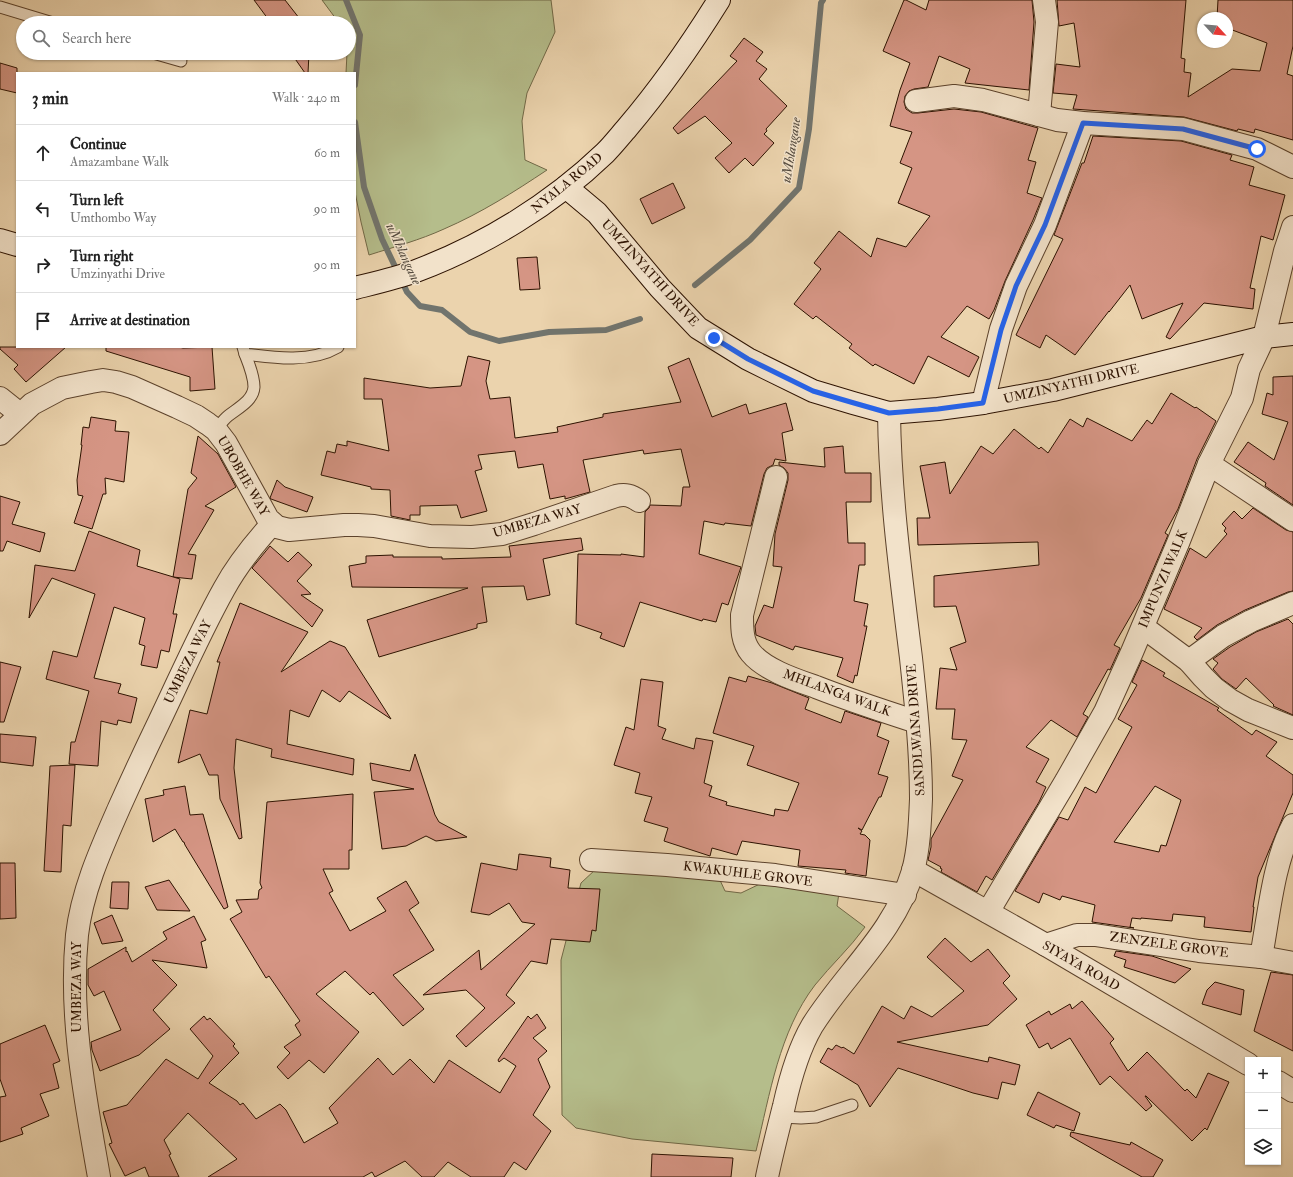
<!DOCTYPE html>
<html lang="en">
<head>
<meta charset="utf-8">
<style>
	body { margin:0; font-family:"IM FELL Double Pica",serif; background:#f6f6f6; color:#222 }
	.controls { position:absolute; right:12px; bottom:12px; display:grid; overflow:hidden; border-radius:0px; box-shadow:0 1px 3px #0004 }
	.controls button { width:36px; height:36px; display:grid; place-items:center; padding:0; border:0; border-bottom:1px solid #e0e0e0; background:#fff; color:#222; font:20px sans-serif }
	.compass { position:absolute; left:1197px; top:12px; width:36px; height:36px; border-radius:50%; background:#fff; box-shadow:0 1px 3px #0004; rotate:116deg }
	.stop { position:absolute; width:12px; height:12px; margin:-9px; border:3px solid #2563eb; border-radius:50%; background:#fff }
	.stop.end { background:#2563eb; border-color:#fff; box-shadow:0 1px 4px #0008 }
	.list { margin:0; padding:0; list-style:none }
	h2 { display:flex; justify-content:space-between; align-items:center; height:52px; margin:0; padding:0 16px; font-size:17px }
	h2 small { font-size:13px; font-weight:400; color:#767676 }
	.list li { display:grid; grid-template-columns:26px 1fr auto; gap:12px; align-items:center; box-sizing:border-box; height:56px; padding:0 16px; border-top:1px solid #e0e0e0 }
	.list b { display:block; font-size:15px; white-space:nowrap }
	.list p { margin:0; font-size:13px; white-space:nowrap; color:#767676 }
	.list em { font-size:13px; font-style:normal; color:#767676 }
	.icon { flex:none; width:22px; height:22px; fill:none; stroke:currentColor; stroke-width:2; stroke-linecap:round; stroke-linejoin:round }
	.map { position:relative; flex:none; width:1293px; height:1177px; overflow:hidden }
	.search { position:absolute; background:#fff; box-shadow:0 1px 3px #0004; left:16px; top:16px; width:340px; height:44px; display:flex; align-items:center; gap:10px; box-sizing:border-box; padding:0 14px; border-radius:22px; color:#767676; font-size:15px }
	.panel { position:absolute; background:#fff; box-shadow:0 1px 3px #0004; left:16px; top:72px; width:340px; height:276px; border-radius:0px }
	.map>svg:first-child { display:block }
	.green { fill:#b5bd8b; stroke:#716846 }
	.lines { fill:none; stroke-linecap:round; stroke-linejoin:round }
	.stream { stroke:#71746d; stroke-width:6 }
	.building { fill:#d59584; stroke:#2d1200; fill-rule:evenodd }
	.lane-casing { stroke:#5c422b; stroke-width:13 }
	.street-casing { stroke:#5c422b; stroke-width:24 }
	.secondary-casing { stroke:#2d1200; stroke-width:24 }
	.lane { stroke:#f2e2ca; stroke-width:11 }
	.street { stroke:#f2e2ca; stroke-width:22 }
	.secondary { stroke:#f2e2ca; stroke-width:22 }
	.route { stroke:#2563eb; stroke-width:5 }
	.labels { text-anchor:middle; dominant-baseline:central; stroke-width:3; stroke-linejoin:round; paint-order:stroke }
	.street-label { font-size:13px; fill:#2d1200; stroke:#f2e2ca }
	.water-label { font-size:14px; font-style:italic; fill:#554b3f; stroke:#f2e2ca }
</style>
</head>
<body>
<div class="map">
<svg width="1293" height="1177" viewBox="0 0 1293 1177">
	<rect width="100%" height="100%" fill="#ebd3ad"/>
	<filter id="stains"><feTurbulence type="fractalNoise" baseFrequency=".005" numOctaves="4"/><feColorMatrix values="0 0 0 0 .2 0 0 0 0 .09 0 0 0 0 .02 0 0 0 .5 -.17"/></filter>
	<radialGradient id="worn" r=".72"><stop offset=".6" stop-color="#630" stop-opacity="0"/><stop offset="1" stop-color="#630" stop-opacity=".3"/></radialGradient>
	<g class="green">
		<path d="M322 0H551L555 32 527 93 522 121 525 160 547 170C514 192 481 213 444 229 420 240 394 247 369 255L361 222 355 192V73H346L347 53H349V23H339Z"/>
		<path d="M596 869 719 878 725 891 741 893 764 882 839 893 837 906 865 927C850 948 831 965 815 985 779 1032 770 1094 756 1151L632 1139 576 1128 562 1115 561 960 581 883Z"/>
	</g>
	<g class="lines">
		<g class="stream">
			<path d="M346 0 360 35 355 85"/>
			<path d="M355 122 364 187 382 239 407 292 420 306 442 310 470 332 499 341 549 332 606 330 640 319"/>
			<path d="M695 285 750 240 799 188 809 129 821 3 823 0"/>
		</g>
	</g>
	<g class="building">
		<path d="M254 0H285L303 23H271Z"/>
		<path d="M904 0H906L926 10 929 0H1032L1034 22 1029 90 965 83 970 69 939 56 928 87 914 89 909 91 905 96 904 102 906 109 912 113H918L954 109 981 112 1038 128 1028 160 1036 162 1027 193 1042 198 1033 220 1005 281 994 310 989 319 967 306 941 337 979 357 969 377 928 356 914 384 875 364 873 366 849 348 852 344 816 316 813 319 794 304 821 269 814 263 839 231 871 257 877 238 906 247 930 216 898 203 912 168 900 163 912 132 890 126 900 90 910 63 883 51Z"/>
		<path d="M1057 0H1186L1181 58 1185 59 1184 72 1191 73 1188 97 1232 69 1260 71 1267 43 1227 28V18H1217L1218 0H1293V46L1287 74 1293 76V140L1255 129 1254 133 1238 129 1237 131 1184 117 1073 109 1077 95 1053 93 1056 64 1080 67 1074 23 1059 26Z"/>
		<path d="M744 38 763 52 756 61 767 69 759 79 787 106 766 129 767 131 764 134 774 143 753 166 745 158 729 173 715 158 732 143 705 116 678 134 673 128 737 61 730 56Z"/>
		<path d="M291 53H309L308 73H305Z"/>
		<path d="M0 63 17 68V93L0 89Z"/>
		<path d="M1093 136 1181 141 1232 155 1230 160 1254 167 1249 185 1285 195 1273 240 1261 236 1250 288 1255 289 1253 309 1204 303 1170 339 1166 337 1183 303 1142 319 1130 285 1109 312V311L1075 355 1046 335 1040 348 1016 335 1063 239 1054 235 1082 163H1084Z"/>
		<path d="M673 183 685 208 652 224 640 199Z"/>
		<path d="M537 257 540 289 520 290 517 258Z"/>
		<path d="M0 347H66L26 382 14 369 18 365 0 349Z"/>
		<path d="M106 347H179L183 348 212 347 215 389 190 391V377L106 351Z"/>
		<path d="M468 356 490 361 486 381 490 399 510 397 515 438 558 432 557 427 603 417V414L681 402 668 367 689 358 712 417 746 404 749 414 786 403 793 430 782 433 786 461 775 459 773 465 767 468 764 474 751 526 725 523 724 525 704 521 699 554 741 567 728 605 722 603 716 622 703 619 702 621 640 602 624 647 600 638 602 633 576 624 578 554 621 555V554L644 557 645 512 649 508 650 505 681 506 683 487H690L681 449 644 454 643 450 583 460 590 492 565 499V496L550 499 543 464 518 468 515 451 478 455 482 469 475 471 487 511 461 518 457 505 420 506V515H410V520L391 516 390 490 371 489V487L321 475 327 451 335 453 337 444 347 446V441L389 451 382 399H364V378L430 388 461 386Z"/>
		<path d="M1293 376V505L1265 486 1266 483 1234 462 1248 442 1274 460 1288 422 1262 414 1267 393 1273 395V377Z"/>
		<path d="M1171 393 1195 408 1196 407 1216 421 1197 459 1178 509 1165 533 1168 535 1141 598 1114 645 1120 648 1110 670 1108 669 1083 714 1088 717 1077 737 1051 720 1026 747 1049 759 1036 782 1046 787 1039 802 992 880 986 876 977 892 941 872 942 869 940 868 941 867 928 860 931 847V839L963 780 952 776 967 740 952 739 955 709H936L940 668 957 670 950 648 966 642 956 606 934 607V576L1039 565 1038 542 918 545 917 518H930L920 466 945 462 950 494 981 446 993 454 1014 429 1039 449 1041 447 1048 453 1070 419 1083 427 1087 418 1132 441 1147 420 1152 424Z"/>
		<path d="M91 417 116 421 115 431 129 432 124 482 105 478 106 494H103L92 529 74 523 83 496 78 495 77 480 82 445H81L83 427 89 428Z"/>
		<path d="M198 436 218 454 236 487 205 506 214 510 188 554 196 555 192 579 173 577 188 489 197 478 191 473Z"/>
		<path d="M843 446 845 473H871V502H846L848 543H865V565H859L854 601 868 604 864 626H867L857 676 855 675 853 683 837 676 843 658 795 646 793 650 756 635 755 626 764 605 773 608 782 567 773 566 775 534 788 480V473L784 468 779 465V462L825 467 824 448Z"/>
		<path d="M277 480 285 487 313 497 307 512 271 499 270 498Z"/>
		<path d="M0 496 20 502 12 524 45 533 40 552 7 541 3 551H0Z"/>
		<path d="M1253 508 1286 530 1293 532V591L1288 592 1245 610 1217 625 1197 640 1194 637 1202 628 1164 609 1190 548 1206 558 1227 534 1224 531 1226 528 1222 524 1234 511 1242 519Z"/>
		<path d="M89 531 140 550 137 566 180 579 173 614H177L169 652 161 650 157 668 141 665 145 646 139 644 145 618 114 607 94 678 121 684 118 693 137 698 131 723 118 720 117 725 101 721 98 766 69 764 71 742H75L89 691 46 679 53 651 77 657 95 594 52 578 29 618 35 565 75 571Z"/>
		<path d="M581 538 583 550 543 559 550 595 527 600 524 586 482 587 487 622 477 624V628L379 657 367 620 468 588 352 587 349 566 366 563V556L393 555V557H442V559L511 557 509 546Z"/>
		<path d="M270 546 288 562 298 552 312 565 297 581 311 594 301 595 323 610 312 627 252 568Z"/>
		<path d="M240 603 308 632 281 672 330 641 345 647 391 719 349 691 340 702 322 690 309 717 290 710 287 744 354 759 353 775 271 757 272 749 236 739 234 768 242 838 239 839 220 799 218 775H209L200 754 178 763 190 710 207 714 220 662H217Z"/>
		<path d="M1288 619 1293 624V715L1273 706 1274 705 1246 678 1236 689 1222 679 1213 669 1218 663 1213 659 1230 647 1256 632Z"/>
		<path d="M1142 660 1165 673 1163 676 1219 708 1217 710 1252 735 1256 730 1277 742 1266 756 1293 775V793L1258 877 1253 907H1254L1251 932 1204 927 1205 917 1173 914 1172 921 1141 918V919L1132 918 1130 927 1134 928 1092 922 1095 905 1062 896 1060 900 1043 893 1039 903 1015 891 1059 817 1068 820 1085 787 1096 793 1132 727 1118 719 1137 685 1132 682ZM1155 786 1181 800 1166 846 1161 845 1159 852 1114 842Z"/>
		<path d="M0 662 21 667 4 722H0Z"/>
		<path d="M748 676 772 683 809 698 805 709 841 723 845 711 881 723 877 736 889 741 878 774 888 777 881 797H879L862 830 858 828 862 831 860 834 865 835 870 840 866 876 845 873 846 870 798 866 800 850 742 841 737 855 712 848 710 856 664 841 668 828 644 821 652 797 635 793 640 773 614 765 626 727 634 730 641 679 663 682 658 726 666 729 662 739 694 749 696 738 713 741 704 783 712 786 709 796 727 802 726 805 774 816 775 809 788 811 799 783 747 765 754 746 713 733 729 677 746 682Z"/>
		<path d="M0 734 36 737 33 766 0 762Z"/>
		<path d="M415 754 435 815 439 822 467 837 436 841 426 836 406 846 382 849 374 792 414 789 372 780 370 763 410 771Z"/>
		<path d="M75 765 71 826 63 825 61 872 44 871 50 766Z"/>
		<path d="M185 786 190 815 203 814 228 907 224 909 185 845 184 842H183L175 829 153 842 145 799 164 795 163 790Z"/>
		<path d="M353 794 352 850H349V869H323L333 891 329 893 350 931 386 911 377 898 406 881 419 903 409 910 434 950 393 975 424 1009 403 1026 373 992 370 995 345 971 316 994 359 1032 324 1073 309 1060 288 1079 277 1067 290 1053 284 1047 301 1035 295 1025 300 1021 269 976 266 978 230 919 242 912 236 900 258 899 259 890 262 888 260 883 267 802Z"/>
		<path d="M519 854 551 858 550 867 570 870 568 888 600 889 596 931 592 930 590 942 551 939 547 964 531 961 506 995 515 1003 466 1047 456 1036 485 1008 466 990 423 995 479 950 481 970 535 924 522 922 509 903 489 915 471 912 481 863 517 870Z"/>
		<path d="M0 863H15L16 918 0 919Z"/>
		<path d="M169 880 190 911 157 910 145 887Z"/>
		<path d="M112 882H129L128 909 110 908Z"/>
		<path d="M112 915 123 941 102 944 94 923Z"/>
		<path d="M194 916 206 940 201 942 207 968 152 960 177 985 153 1010 170 1029 139 1055 100 1071 92 1050 91 1042 121 1030 104 991 94 996 88 985V969L126 947V952L127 951 132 962 167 939 163 932Z"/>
		<path d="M945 938 971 962 988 949 1010 976 1003 983 1017 999 988 1025 897 1042 988 1062 989 1057 1020 1065 1015 1085 1002 1082 998 1099 973 1093 898 1068 870 1107 858 1085 820 1062 828 1048 832 1050 836 1045 842 1048 843 1047 854 1054 882 1006 904 1019 911 1006 932 1017 964 991 927 957Z"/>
		<path d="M1116 951 1152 956 1191 969 1175 983 1124 967 1126 960 1114 956Z"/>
		<path d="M1271 972 1293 975V1051L1254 1031Z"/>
		<path d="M1215 982 1244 990 1241 1015 1202 1004 1207 990Z"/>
		<path d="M1082 1001 1114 1039 1110 1043 1128 1071 1147 1052 1185 1091 1187 1089 1196 1098 1208 1073 1229 1082 1207 1130 1205 1128 1192 1141 1146 1096H1145L1152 1106 1146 1111 1110 1076 1100 1085 1070 1038 1051 1049 1048 1043 1039 1048 1026 1025 1049 1011 1051 1015 1070 1004 1072 1009Z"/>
		<path d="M537 1014 546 1028 533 1038 547 1051 538 1059 550 1087 533 1115 551 1131 526 1170 514 1162 504 1177H471L448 1162 434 1177H422L405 1161 375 1177 372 1172 363 1177H208L237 1159 188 1113 164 1140 171 1154 169 1155 179 1177H149L145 1167 125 1176 109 1144 112 1143 103 1112 127 1105 166 1059 198 1079 213 1056 190 1029 204 1016 207 1020 210 1018 235 1044 233 1046 239 1053 209 1083 237 1101 240 1105 243 1103 256 1119 280 1104 286 1110 304 1143 338 1123 329 1108 378 1058 393 1075 410 1059 434 1083 449 1060 500 1093 516 1066 504 1058 499 1062 498 1060 528 1016 531 1019Z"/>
		<path d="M45 1025 60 1061 53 1064 59 1088 40 1094 49 1116 21 1128 23 1134 0 1142V1097L6 1096 0 1079V1044Z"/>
		<path d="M1038 1092 1080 1113 1074 1131 1056 1125 1054 1128 1027 1115Z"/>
		<path d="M1071 1132 1130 1145 1131 1142 1163 1160 1153 1177H1142L1070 1136Z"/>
		<path d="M652 1154 733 1158 731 1177H651Z"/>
	</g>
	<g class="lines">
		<defs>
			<g id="lane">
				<path d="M0 7 53 23"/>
				<path d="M153 53 181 61"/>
				<path d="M243 347 245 354C275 358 311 363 338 347"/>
				<path d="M216 430C220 425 223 420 228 416 238 408 253 401 254 387 254 376 249 364 245 354"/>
				<path d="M781 1117 801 1118 816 1117 852 1105"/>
			</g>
			<g id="street">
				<path d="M916 101 954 96 983 100 1057 120 1083 123 1183 129 1257 149 1293 167"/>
				<path d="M1039 115 1047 22 1044 0"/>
				<path d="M0 398 20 414"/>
				<path d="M983 403 1001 329 1016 286 1045 225 1083 123"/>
				<path d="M0 434 32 404 62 388 91 382 103 380 116 382 132 387 177 407 196 416 208 424 216 430 226 443 268 519 277 527 289 530 344 525H358L374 526 430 536 472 537 502 534 534 524 616 496C625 494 631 495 639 501"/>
				<path d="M1209 464 1293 520"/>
				<path d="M776 477 742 615C742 629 742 642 751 653 765 670 796 680 816 687 849 700 883 711 917 722"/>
				<path d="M1143 627 1189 661 1203 677 1214 688 1230 700 1248 710 1293 728"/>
				<path d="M1189 661 1223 636 1251 621 1293 603"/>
				<path d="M591 860 667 865 775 875 905 895"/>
				<path d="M913 870 1046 945 1248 1064"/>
				<path d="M988 912 1066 781 1105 712 1132 652 1178 543 1209 464 1242 398 1249 369 1264 337 1285 251 1293 227"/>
				<path d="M1046 945 1077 935H1095L1199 951 1261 957 1293 963"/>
				<path d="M1261 957C1269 915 1273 863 1293 825"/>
				<path d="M1278 1082 1293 1091"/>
				<path d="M99 1177C85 1097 69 1017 77 935 82 891 101 849 119 808 132 779 145 751 159 722 180 678 200 632 224 589 237 565 254 544 272 524"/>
				<path d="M767 1177C772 1153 778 1130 784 1106 790 1079 798 1050 812 1026 845 973 894 934 913 871 919 848 920 823 921 799 921 752 916 705 911 658 901 577 890 495 889 413"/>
			</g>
			<g id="secondary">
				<path d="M566 187 597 213 660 288 698 328 748 359 813 391 853 403 889 413 938 409 983 403 1053 390 1264 337 1293 334"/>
				<path d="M0 240 17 245"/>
				<path d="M355 288C375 283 397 278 416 271 485 245 552 204 605 153 613 145 620 136 627 128 661 88 691 45 719 0"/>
			</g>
		</defs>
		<use href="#lane" class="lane-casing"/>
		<use href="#street" class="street-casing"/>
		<use href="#secondary" class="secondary-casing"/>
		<use href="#lane" class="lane"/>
		<use href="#street" class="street"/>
		<use href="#secondary" class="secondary"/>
	</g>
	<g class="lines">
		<path class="route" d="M714 338 748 359 813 391 854 403 889 413 938 409 983 403 1001 330 1016 286 1045 225 1083 123 1183 129 1257 149"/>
	</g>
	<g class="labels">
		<g class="street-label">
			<text transform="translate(567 183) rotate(-39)">NYALA ROAD</text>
			<text transform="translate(650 273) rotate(48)">UMZINYATHI DRIVE</text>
			<text transform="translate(1071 384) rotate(-13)">UMZINYATHI DRIVE</text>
			<text transform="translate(243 476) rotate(60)">UBOBHE WAY</text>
			<text transform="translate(537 521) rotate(-16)">UMBEZA WAY</text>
			<text transform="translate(1163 579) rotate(-67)">IMPUNZI WALK</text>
			<text transform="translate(188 662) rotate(-64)">UMBEZA WAY</text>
			<text transform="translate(837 693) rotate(20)">MHLANGA WALK</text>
			<text transform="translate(916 730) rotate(-94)">SANDLWANA DRIVE</text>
			<text transform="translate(748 874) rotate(7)">KWAKUHLE GROVE</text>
			<text transform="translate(1169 945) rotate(8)">ZENZELE GROVE</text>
			<text transform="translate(1081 966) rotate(30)">SIYAYA ROAD</text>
			<text transform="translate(77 987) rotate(-90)">UMBEZA WAY</text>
		</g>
		<g class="water-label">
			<text transform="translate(791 150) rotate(-81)">uMhlangane</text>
			<text transform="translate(404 254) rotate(65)">uMhlangane</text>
		</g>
	</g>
	<rect width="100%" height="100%" filter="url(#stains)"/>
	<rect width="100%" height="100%" fill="url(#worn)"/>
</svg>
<div class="controls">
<button>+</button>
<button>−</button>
<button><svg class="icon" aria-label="layers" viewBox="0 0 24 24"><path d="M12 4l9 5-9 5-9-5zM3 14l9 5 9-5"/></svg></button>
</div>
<svg class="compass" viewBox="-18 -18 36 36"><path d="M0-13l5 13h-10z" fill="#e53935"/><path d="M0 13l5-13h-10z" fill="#767676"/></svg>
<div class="stop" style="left:1257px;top:149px"></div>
<div class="stop end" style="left:714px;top:338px"></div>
<div class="search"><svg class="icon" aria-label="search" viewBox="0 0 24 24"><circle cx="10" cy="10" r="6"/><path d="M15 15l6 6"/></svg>Search here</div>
<section class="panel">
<h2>3 min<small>Walk · 240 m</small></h2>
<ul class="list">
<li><svg class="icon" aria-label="ahead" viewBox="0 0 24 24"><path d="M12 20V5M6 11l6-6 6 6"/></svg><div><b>Continue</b><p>Amazambane Walk</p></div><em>60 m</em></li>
<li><svg class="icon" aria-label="left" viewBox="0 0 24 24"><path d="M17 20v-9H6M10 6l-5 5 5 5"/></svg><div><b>Turn left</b><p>Umthombo Way</p></div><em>90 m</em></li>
<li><svg class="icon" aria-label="right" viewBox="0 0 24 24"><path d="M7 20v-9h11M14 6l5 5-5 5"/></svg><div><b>Turn right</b><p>Umzinyathi Drive</p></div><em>90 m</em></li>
<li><svg class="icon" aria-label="arrive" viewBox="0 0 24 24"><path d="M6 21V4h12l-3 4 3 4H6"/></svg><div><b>Arrive at destination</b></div></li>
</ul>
</section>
</div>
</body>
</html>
